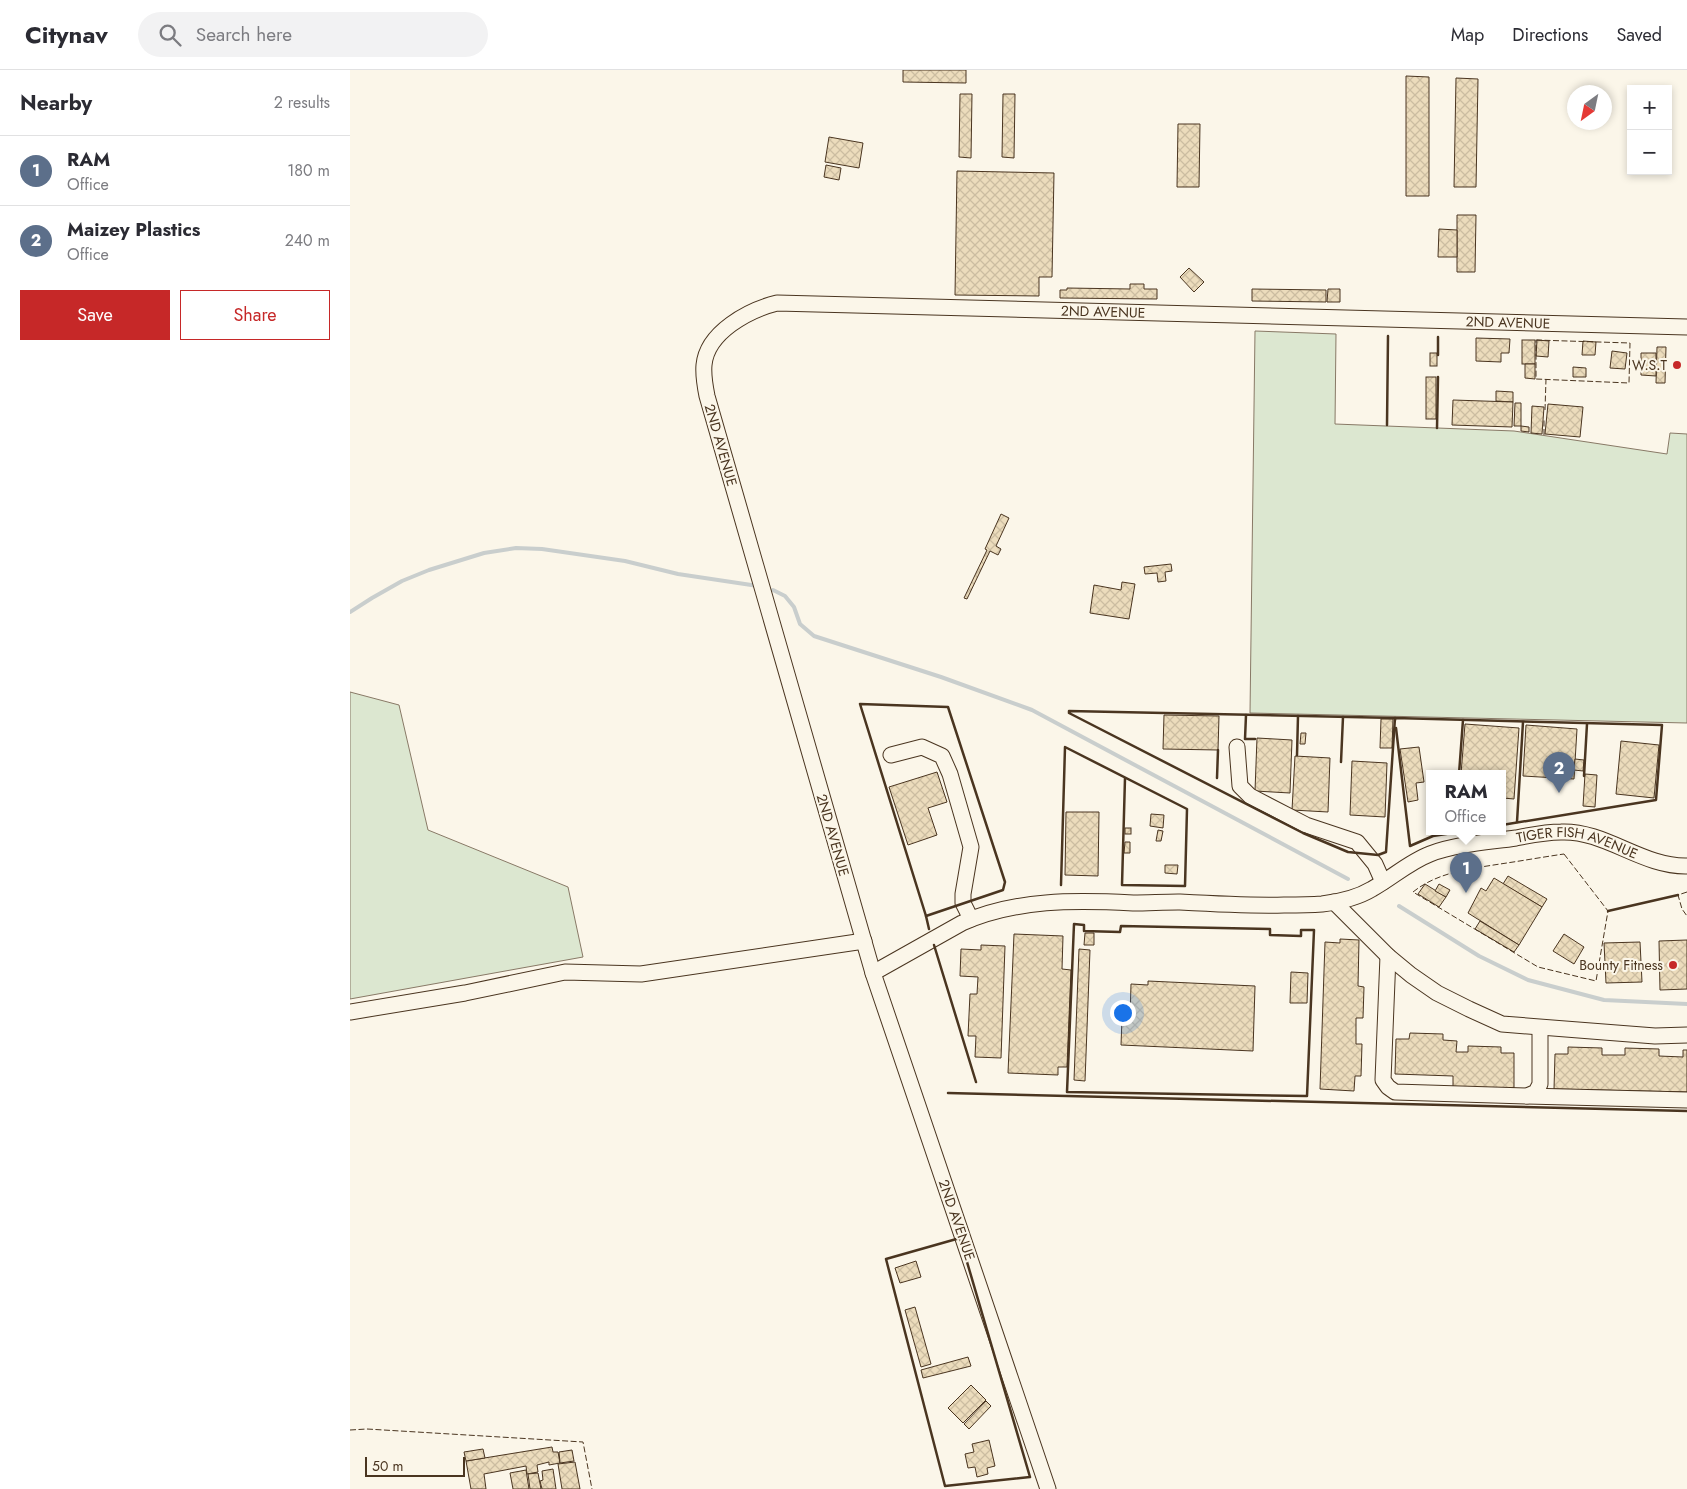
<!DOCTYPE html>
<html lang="en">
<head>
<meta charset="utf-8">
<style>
	body { margin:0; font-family:Jost,sans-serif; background:#f2f2f3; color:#2b2b33 }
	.controls { position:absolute; right:15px; top:15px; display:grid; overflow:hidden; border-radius:0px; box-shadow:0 2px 8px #0003 }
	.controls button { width:45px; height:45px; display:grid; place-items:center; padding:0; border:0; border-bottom:1px solid #e1e1e2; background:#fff; color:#2b2b33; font:25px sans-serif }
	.compass { position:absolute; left:1217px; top:15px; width:45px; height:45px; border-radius:50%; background:#fff; box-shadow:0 2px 8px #0003; rotate:213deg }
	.scale { position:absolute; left:15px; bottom:12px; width:100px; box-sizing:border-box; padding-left:5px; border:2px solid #4a3520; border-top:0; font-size:14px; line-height:18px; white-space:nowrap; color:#4a3520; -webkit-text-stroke:4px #fbf6e9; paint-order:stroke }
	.you { position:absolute; left:772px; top:942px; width:18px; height:18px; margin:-12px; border:4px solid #fff; border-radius:50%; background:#1a73e8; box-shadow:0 0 0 8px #1a73e833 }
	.badge { display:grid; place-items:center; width:32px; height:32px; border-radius:50%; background:#c62828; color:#fff; font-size:16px; font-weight:700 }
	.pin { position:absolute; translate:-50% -41px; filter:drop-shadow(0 1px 2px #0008) }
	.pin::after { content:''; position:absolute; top:26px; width:18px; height:15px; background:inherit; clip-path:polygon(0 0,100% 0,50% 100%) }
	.popup { position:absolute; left:1076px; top:700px; width:80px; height:65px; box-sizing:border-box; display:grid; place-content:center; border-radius:0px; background:#fff; filter:drop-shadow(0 1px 4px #0005); font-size:16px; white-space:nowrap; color:#7c7c81 }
	.popup b { font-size:19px; color:#2b2b33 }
	.popup::after { content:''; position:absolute; left:50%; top:100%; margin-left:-10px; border:10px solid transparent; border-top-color:#fff }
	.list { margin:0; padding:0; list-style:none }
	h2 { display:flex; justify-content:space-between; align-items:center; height:65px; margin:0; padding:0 20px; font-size:21px }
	h2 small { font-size:16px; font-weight:400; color:#7c7c81 }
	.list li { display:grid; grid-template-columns:32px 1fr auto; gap:15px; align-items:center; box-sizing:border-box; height:70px; padding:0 20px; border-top:1px solid #e1e1e2 }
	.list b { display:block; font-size:19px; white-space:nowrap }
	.list p { margin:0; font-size:16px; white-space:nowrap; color:#7c7c81 }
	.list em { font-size:16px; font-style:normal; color:#7c7c81 }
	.actions { display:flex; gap:10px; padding:15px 20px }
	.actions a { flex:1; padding:11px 0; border:1px solid #c62828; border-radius:0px; text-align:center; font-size:18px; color:#c62828 }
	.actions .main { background:#c62828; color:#fff }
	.icon { flex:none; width:28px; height:28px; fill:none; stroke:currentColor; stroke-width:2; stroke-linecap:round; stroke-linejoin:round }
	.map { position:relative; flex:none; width:1337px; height:1419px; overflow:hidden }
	header { display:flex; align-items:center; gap:30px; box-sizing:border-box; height:70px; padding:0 25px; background:#fff; border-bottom:1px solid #e1e1e2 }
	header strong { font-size:24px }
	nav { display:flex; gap:28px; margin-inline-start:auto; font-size:18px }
	.search { width:350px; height:45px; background:#f2f2f3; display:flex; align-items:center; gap:12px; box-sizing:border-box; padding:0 18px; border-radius:28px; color:#7c7c81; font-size:19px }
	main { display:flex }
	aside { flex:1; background:#fff }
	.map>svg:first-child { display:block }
	.grass { fill:#dce7d0; stroke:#887966 }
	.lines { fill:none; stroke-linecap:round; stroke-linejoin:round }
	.stream { stroke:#c9cecd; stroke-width:4 }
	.building { fill:url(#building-cross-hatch); stroke:#4a3520 }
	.minor-casing { stroke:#4a3520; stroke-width:17 }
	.minor { stroke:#fbf6e9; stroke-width:15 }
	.fence { stroke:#4a3520; stroke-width:1; stroke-dasharray:6 2.5; stroke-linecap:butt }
	.wall { stroke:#4a3520; stroke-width:2.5 }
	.poi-dot { fill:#c62828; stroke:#fbf6e9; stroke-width:2 }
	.labels { text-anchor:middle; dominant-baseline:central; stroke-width:4; stroke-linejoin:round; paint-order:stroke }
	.street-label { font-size:14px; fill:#4a3520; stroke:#fbf6e9 }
	.poi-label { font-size:14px; fill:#4a3520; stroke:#fbf6e9; text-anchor:end }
</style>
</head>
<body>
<header>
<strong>Citynav</strong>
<div class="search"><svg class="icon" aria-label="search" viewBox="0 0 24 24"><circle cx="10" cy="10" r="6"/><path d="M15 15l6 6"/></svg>Search here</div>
<nav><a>Map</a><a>Directions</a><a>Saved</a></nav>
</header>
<main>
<aside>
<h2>Nearby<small>2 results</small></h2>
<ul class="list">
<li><span class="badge" style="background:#5c6f8a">1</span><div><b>RAM</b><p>Office</p></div><em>180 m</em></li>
<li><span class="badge" style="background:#5c6f8a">2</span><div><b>Maizey Plastics</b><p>Office</p></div><em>240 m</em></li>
</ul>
<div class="actions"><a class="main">Save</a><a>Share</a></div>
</aside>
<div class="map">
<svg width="1337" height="1419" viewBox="0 0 1337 1419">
	<defs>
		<pattern id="building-cross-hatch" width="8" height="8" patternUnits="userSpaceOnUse" patternTransform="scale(1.25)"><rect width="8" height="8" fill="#ecdcbc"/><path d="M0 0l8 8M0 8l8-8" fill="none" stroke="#ccbda1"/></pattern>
	</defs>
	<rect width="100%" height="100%" fill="#fbf6e9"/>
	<g class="grass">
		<path d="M905 261 986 264 985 354 1164 361 1317 384 1320 363 1337 364V653L900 643Z"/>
		<path d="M0 622 49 635 78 760 218 817 233 887 0 929Z"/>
	</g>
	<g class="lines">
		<g class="stream">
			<path d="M423 520 435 526 444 537 450 554 464 566 591 607 682 640 998 809"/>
			<path d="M0 542 22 528 52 511 79 500 134 483 166 478 192 479 275 491 328 504 408 516"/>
			<path d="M1049 836 1129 886 1178 910 1254 930 1337 934"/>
		</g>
	</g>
	<g class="building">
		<path d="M553 0H616V13L553 12Z"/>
		<path d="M1056 6 1079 7V126H1056Z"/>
		<path d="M1106 8 1128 9 1126 117H1104Z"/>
		<path d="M610 24H622L621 88 609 87Z"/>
		<path d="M653 24H665L664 88 652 87Z"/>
		<path d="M828 54H850L849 117H827Z"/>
		<path d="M479 67 513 73 509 98 475 92Z"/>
		<path d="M476 95 491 98 489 110 474 107Z"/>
		<path d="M607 101 704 103 702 207H689V226L605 225Z"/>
		<path d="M1107 145H1126L1125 202H1107Z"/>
		<path d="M1089 159 1107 160V187H1088Z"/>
		<path d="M839 198 854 212 844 222 830 207Z"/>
		<path d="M780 214H794V219H807V229L710 228V220H717V218L780 219Z"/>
		<path d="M902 219 976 220V232L902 231Z"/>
		<path d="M978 219H990V232H977Z"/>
		<path d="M1126 268 1160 269 1159 283H1151V292L1126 291Z"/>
		<rect x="1172" y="270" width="13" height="24"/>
		<path d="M1187 270 1199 271 1198 287 1186 286Z"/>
		<path d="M1233 271 1246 272 1245 285H1232Z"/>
		<path d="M1307 277H1316L1315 313H1306Z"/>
		<path d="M1262 281 1277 283 1275 299 1260 298Z"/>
		<rect x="1080" y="283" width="7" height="13"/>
		<path d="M1291 283H1306V306L1291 305Z"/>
		<path d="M1175 294H1185V309L1175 308Z"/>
		<path d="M1223 297 1236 298V307H1223Z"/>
		<rect x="1076" y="307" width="10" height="42"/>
		<path d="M1146 321 1163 322V332L1146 331Z"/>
		<path d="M1103 330 1163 332 1162 357 1102 355Z"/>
		<path d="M1165 333H1171V356H1164Z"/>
		<path d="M1198 334 1233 337 1230 367 1195 364Z"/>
		<path d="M1182 336 1194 337 1192 364 1181 363Z"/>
		<path d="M1171 356 1179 357V362L1171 361Z"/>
		<path d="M651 444 659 448 646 476 651 479 648 485 640 481 617 529 614 528 637 480 635 479Z"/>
		<path d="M821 494 822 501 815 502 816 511 808 512 807 503 795 504 794 497Z"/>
		<path d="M772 512 785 514 779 549 740 543 744 515 771 520Z"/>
		<path d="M814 645 869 646 868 680 813 679Z"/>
		<path d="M1031 649H1043L1042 678H1030Z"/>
		<path d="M1115 654 1169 658 1164 729 1153 728 1152 704H1111Z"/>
		<path d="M1176 655 1227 659 1224 709 1173 706Z"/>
		<path d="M951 663H956L955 674H950Z"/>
		<path d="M907 668 942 670 940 723 905 721Z"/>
		<path d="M1271 671 1309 675 1304 728 1266 724Z"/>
		<path d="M1069 677 1074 712 1066 713 1068 730 1058 732 1050 679Z"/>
		<path d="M945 686 980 688 978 742 942 740Z"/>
		<path d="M1225 689 1234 690 1233 701 1224 700Z"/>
		<path d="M1002 691 1037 693 1035 747 1000 745Z"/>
		<path d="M587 702 597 732 578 738 587 765 558 775 539 717Z"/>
		<path d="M1235 704 1247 705 1245 737 1233 736Z"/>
		<path d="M716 742H749L748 806 715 805Z"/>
		<path d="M801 744 814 745 813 758 800 756Z"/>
		<rect x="775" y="758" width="6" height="6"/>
		<path d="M808 760 813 761 811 771H806Z"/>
		<path d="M775 772H780V783H774Z"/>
		<path d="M815 795H828L827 804 815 803Z"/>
		<path d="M1158 806 1197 829 1192 837 1153 814Z"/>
		<path d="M1144 808 1192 837 1169 875 1118 843 1131 818 1136 821Z"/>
		<path d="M1075 814 1096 827 1089 837 1068 824Z"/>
		<path d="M1089 814 1100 820 1096 827 1085 821Z"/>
		<path d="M1130 851 1169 875 1164 882 1125 859Z"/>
		<path d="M735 863H744V875H734Z"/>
		<path d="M664 864 713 866 712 899 721 900 717 997H708V1005L658 1003Z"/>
		<path d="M1214 864 1234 877 1224 894 1203 881Z"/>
		<path d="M990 869 1009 870 1008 916 1014 917 1013 948H1006V974H1012L1011 1006H1005L1004 1021 970 1019 975 872 990 873Z"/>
		<path d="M1337 870V919L1310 920 1309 871Z"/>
		<path d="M1290 872 1292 912 1256 913 1254 873Z"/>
		<path d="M631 875 655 876 651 988 625 987 626 966H618L620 924H627L628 907 610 906 611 879 631 880Z"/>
		<path d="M729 879 740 880 735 1011 724 1010Z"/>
		<path d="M941 902 958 903 957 933H940Z"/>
		<path d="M798 911 905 916 903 981 771 975 772 948H780L781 914 798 915Z"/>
		<path d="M1060 963 1093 964V970L1107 971 1106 982H1118V976L1151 977V983H1164V1018L1103 1017V1006L1045 1004 1046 969H1059Z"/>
		<path d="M1218 977 1252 978V985H1275V978L1309 979V986L1333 987V980H1337V1022L1204 1019 1205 984H1218Z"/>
		<path d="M566 1191 571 1207 550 1213 545 1198Z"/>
		<path d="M565 1237 581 1294 571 1297 555 1240Z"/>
		<path d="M618 1287 621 1296 573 1308 571 1300Z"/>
		<path d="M621 1315 636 1330 613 1353 598 1338Z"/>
		<path d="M636 1331 641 1336 619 1359 614 1354Z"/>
		<path d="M639 1370 645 1396 637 1398 638 1404 627 1407 625 1397 618 1398 615 1384 624 1382 622 1374Z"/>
		<path d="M202 1377 203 1382H208L210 1393 199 1395V1392L187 1395 188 1402 177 1404 176 1396 134 1404 136 1419H121L116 1391Z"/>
		<path d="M133 1379 135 1388 116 1391 114 1382Z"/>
		<path d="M222 1380 224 1391 210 1393 209 1382Z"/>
		<path d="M225 1392 230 1419H212L208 1394Z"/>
		<path d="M203 1399 206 1419H192L190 1411 193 1410 192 1401Z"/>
		<path d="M176 1400 179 1419H163L160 1403Z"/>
		<path d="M188 1403 191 1419H180L178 1404Z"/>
	</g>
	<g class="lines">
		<defs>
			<g id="minor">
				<path d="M887 677 890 716 900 726 956 755 1007 772 1025 794 1033 812"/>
				<path d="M541 685 572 677 592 686 600 704 621 777 613 824V833L621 849"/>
				<path d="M984 832 1038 886 1061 905 1087 923 1119 939 1152 954 1305 966 1337 965"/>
				<path d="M1038 886 1033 1010 1038 1017 1045 1022 1177 1026 1186 1022 1190 1014V958"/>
				<path id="s1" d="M523 903 612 853C666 829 725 830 783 833 798 833 813 832 828 832 864 834 899 836 934 835 946 835 959 835 972 834 989 832 1007 828 1022 819 1042 808 1059 792 1080 784 1106 774 1139 772 1166 768 1181 765 1195 762 1211 762 1255 760 1292 797 1337 796"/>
				<path d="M0 942 115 923 215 902 291 904 514 871"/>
				<path d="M1177 1026 1337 1030"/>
				<path id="s2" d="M698 1419 523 903 357 326C355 316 353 306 354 295 357 262 399 240 427 233L1337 257"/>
			</g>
		</defs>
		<use href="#minor" class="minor-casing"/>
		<use href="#minor" class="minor"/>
		<g class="fence">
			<path d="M1186 270 1280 273 1279 313 1186 309Z"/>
			<path d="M1195 340 1196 309"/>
			<path d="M1194 365V350"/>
			<path d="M1214 784 1258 841 1246 911 1188 897 1063 822C1088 802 1119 799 1150 794 1171 791 1193 787 1214 784Z"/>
			<path d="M1337 822 1328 825 1332 839 1337 846"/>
			<path d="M0 1360 17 1359 233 1372 242 1419"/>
		</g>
		<g class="wall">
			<path d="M1088 285V267"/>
			<path d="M1037 355 1038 266"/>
			<path d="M1087 358 1088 307"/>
			<path d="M510 634 598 637 655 812 653 820 576 846Z"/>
			<path d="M719 641 1045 648 1036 782 1028 785 998 782 953 763 719 643Z"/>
			<path d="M896 645 895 669H905"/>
			<path d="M1045 650V648L1312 655 1306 730 1152 755"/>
			<path d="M1046 658 1060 776 1083 766 1109 762"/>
			<path d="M947 685 948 646"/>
			<path d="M991 692 993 647"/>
			<path d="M1109 704 1113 650"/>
			<path d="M1234 706 1237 654"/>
			<path d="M867 708 868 680"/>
			<path d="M1167 752 1173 652"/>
			<path d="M711 815 715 677 837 739 835 816 772 815 775 708"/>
			<path d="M1258 841 1328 825"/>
			<path d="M576 846 579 859"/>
			<path d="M724 854 734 855V861L770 862 771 856 920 859V865L951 866V860H964L957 1026 717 1022Z"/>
			<path d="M584 875 626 1012"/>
			<path d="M598 1023 1337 1041"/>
			<path d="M610 1168 680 1407 595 1416 536 1189Z"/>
		</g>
	</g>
	<g class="poi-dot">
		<circle cx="1327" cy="295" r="5"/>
		<circle cx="1323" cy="895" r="5"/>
	</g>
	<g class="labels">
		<g class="street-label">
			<text stroke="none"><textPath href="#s2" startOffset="1604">2ND AVENUE</textPath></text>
			<text stroke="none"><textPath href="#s2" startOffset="2009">2ND AVENUE</textPath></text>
			<text transform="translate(371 375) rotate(74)">2ND AVENUE</text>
			<text transform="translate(483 765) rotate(74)">2ND AVENUE</text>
			<text stroke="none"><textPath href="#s1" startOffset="736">TIGER FISH AVENUE</textPath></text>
			<text transform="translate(607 1150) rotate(71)">2ND AVENUE</text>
		</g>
		<g class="poi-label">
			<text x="1317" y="295">W.S.T</text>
			<text x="1313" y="895">Bounty Fitness</text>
		</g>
	</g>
</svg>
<div class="controls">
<button>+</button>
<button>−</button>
</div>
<svg class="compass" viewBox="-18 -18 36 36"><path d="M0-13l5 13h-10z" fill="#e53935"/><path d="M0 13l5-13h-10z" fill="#7c7c81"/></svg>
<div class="scale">50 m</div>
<div class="you"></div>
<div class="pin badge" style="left:1116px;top:823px;background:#5c6f8a">1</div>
<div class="popup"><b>RAM</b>Office</div>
<div class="pin badge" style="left:1209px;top:723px;background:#5c6f8a">2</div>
</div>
</main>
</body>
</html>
